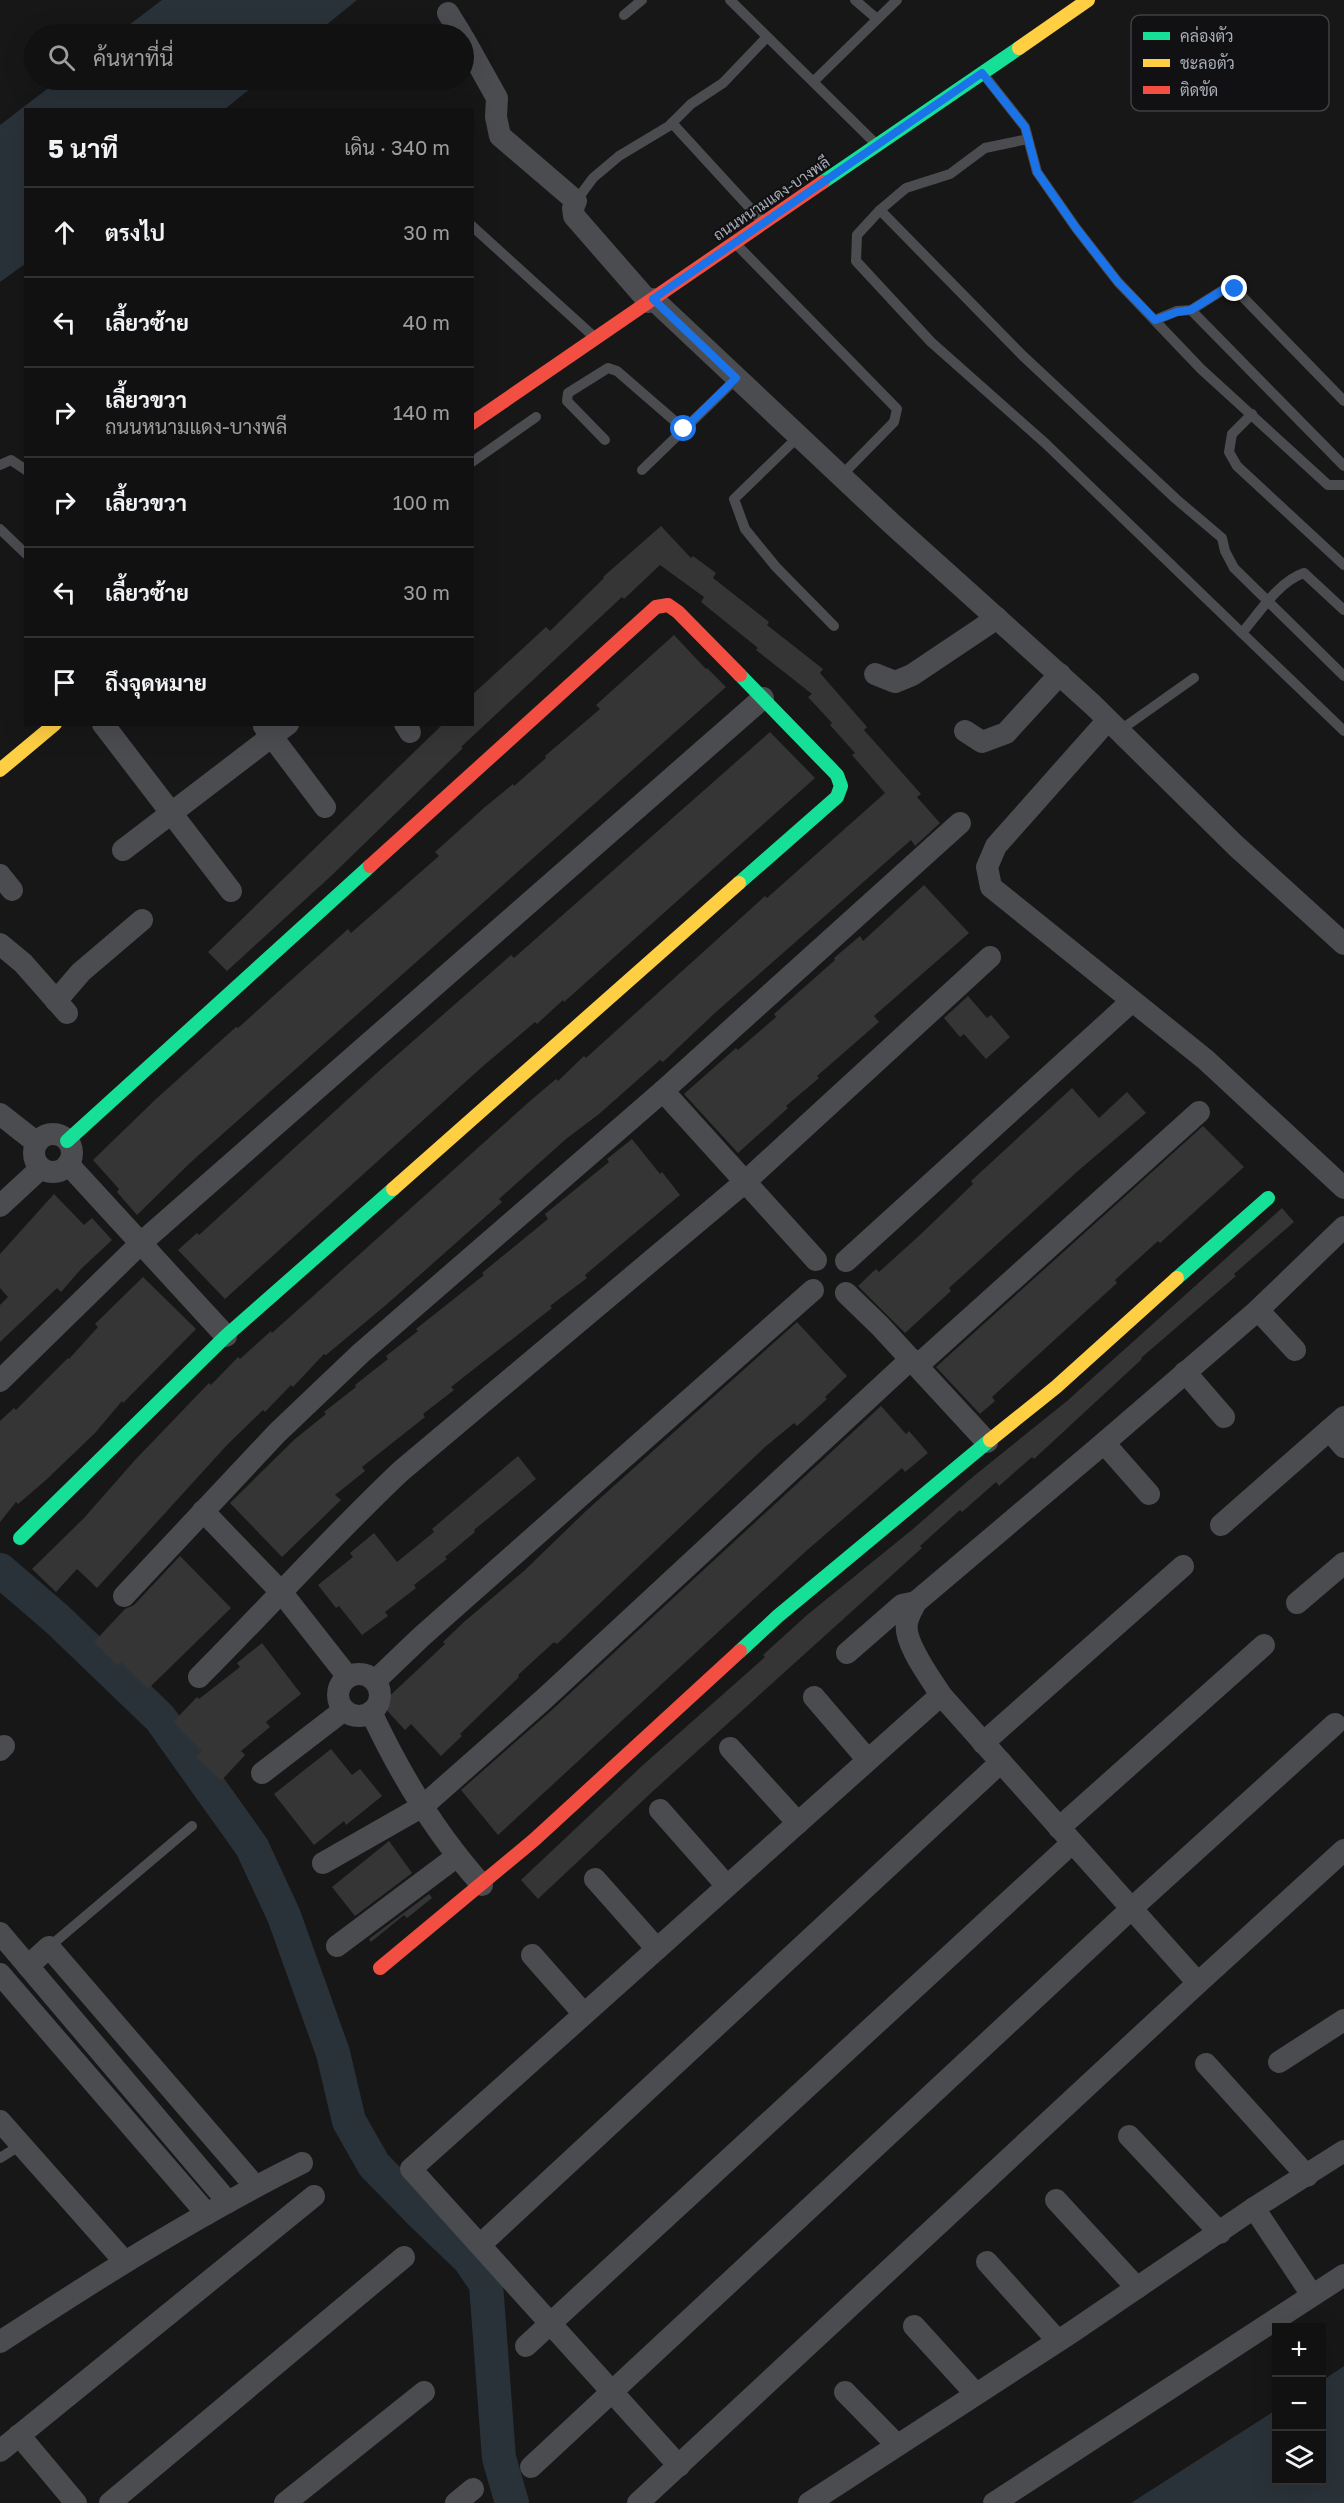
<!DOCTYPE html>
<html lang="th">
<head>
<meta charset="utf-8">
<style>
	body { margin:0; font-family:"Golos Text",Sarabun,sans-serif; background:#1a1a1a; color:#f1f3f6 }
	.controls { position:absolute; right:18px; bottom:18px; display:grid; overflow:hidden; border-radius:0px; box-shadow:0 6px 24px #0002 }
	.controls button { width:54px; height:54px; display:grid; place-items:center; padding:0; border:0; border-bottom:2px solid #303131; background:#111; color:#f1f3f6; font:30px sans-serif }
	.stop { position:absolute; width:18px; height:18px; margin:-14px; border:4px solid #1a73e8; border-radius:50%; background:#fff }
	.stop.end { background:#1a73e8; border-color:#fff; box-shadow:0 2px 6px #0008 }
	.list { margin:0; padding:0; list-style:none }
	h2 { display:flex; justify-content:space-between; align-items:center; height:78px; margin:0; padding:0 24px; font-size:26px }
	h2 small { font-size:20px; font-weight:400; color:#9c9d9f }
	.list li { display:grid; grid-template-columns:39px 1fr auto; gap:18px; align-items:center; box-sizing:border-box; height:90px; padding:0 24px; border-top:2px solid #303131 }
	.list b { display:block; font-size:22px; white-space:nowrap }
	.list p { margin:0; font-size:20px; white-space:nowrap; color:#9c9d9f }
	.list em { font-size:20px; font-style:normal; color:#9c9d9f }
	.icon { flex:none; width:33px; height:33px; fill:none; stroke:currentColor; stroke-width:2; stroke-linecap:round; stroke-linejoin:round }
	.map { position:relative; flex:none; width:1344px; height:2503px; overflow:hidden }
	.search { position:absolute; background:#111; box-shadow:0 6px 24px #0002; left:24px; top:24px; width:450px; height:66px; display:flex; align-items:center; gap:15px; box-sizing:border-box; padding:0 21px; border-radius:33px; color:#9c9d9f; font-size:22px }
	.panel { position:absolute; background:#111; box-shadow:0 6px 24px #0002; left:24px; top:108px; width:450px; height:618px; border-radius:0px }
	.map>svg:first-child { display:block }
	.water { fill:#2a3239 }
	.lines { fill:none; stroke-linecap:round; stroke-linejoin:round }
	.river { stroke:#2a3239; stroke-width:34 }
	.building { fill:#353536 }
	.lane { stroke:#4b4c50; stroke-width:10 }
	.street { stroke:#4b4c50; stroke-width:22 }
	.fast { stroke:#16e098; stroke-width:14 }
	.slow { stroke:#ffcf43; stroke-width:14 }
	.jam { stroke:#f24e42; stroke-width:14 }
	.route { stroke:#1a73e8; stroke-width:8 }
	.labels { text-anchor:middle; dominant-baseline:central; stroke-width:4.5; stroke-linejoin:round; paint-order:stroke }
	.street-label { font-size:15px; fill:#a8adb8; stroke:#111113 }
	.key { fill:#111113; stroke:#3e4045; stroke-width:1.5 }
	.key-label { font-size:16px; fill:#a8adb8 }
</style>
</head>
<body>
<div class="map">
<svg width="1344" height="2503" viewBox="0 0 1344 2503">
	<rect width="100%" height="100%" fill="#171717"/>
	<g class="water">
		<path d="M162 0H357L315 34H117Z"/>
		<path d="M59 80H261L225 109 26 110 25 264 0 282V125Z"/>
		<path d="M1344 2366V2503H1131L1276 2410V2480H1322V2381Z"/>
	</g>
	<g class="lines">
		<path class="river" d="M0 1570 57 1619 160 1718 252 1847 284 1916 333 2053 349 2121 374 2165 424 2216 469 2259 486 2284 499 2458 512 2503"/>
	</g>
	<g class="building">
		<path d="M661 526 691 558 693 556 716 573 713 578 769 622 767 625 823 669 820 673 867 727 864 730 921 794 917 797 940 823 915 846 911 840 716 1012 663 1062 660 1060 599 1114 566 1139 499 1199 502 1202 386 1305 326 1355 324 1354 293 1387 291 1385 265 1412 263 1410 227 1445 97 1588 77 1569 56 1592 32 1569 84 1518 135 1460 209 1383 211 1385 238 1357 240 1359 271 1331 272 1333 530 1101 556 1079 558 1081 584 1056 586 1058 765 896 767 898 885 793 852 755 855 753 830 725 832 723 808 697 812 694 756 650 758 648 701 602 704 597 660 565 624 599 622 597 461 747 463 748 331 876 227 971 208 952 443 724H472V695L546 627 550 631 604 578 603 577Z"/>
		<path d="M674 635 706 669 707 668 726 687 191 1162 137 1215 117 1192 119 1189 93 1160 156 1099 236 1027 238 1028 348 929 351 933 439 856 435 852 485 807 513 784 514 786 546 758 545 756 600 709 596 705Z"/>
		<path d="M770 732 815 778 564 1002 563 1000 537 1024 535 1022 482 1067 225 1299 178 1250 197 1233 199 1235 380 1070 511 955 514 958 540 935Z"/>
		<path d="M924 885 969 933 874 1016 879 1022 817 1076 819 1078 786 1106 788 1108 738 1153 684 1094 736 1048 738 1050 776 1017 774 1014 835 960 834 958 860 936 863 941Z"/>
		<path d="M968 996 987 1018 991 1015 1010 1037 986 1059 964 1034 960 1037 944 1018Z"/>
		<path d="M1072 1088 1099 1118 1127 1092 1146 1113 1079 1170 949 1288 951 1291 905 1333 858 1286 876 1269 879 1272 921 1234 973 1184 971 1181Z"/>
		<path d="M1203 1126 1244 1167 1160 1243 1158 1241 1115 1280 1117 1283 992 1397 995 1401 980 1414 936 1367Z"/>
		<path d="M632 1139 660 1174 662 1172 680 1195 585 1275 587 1278 550 1306 552 1308 451 1387 454 1390 423 1414 425 1417 362 1467 365 1471 335 1495 341 1500 282 1557 230 1503 295 1439 326 1414 324 1412 356 1387 355 1385 388 1359 386 1356 418 1331 416 1329 484 1275 482 1273 548 1219 545 1214 609 1162 607 1159Z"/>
		<path d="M54 1194 84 1225 92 1218 112 1240 81 1269 61 1292 57 1288 0 1342V1305L8 1297 0 1288V1254Z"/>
		<path d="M1282 1208 1294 1222 1234 1274 1236 1276 1141 1358 1142 1359 1034 1459 1032 1457 999 1486 996 1482 962 1512 960 1510 920 1546 922 1548 652 1792 538 1899 521 1880 643 1765 765 1657 763 1655 807 1615 913 1529 969 1480 1067 1401Z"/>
		<path d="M143 1277 196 1329 123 1403 122 1401 95 1433 46 1480 18 1504 16 1502 0 1522V1421L14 1408 16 1410 68 1358 69 1359 98 1327 95 1324Z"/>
		<path d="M797 1322 847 1376 825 1397 827 1399 797 1426 794 1423 765 1447 557 1644 554 1642 518 1675 519 1677 460 1734 462 1736 441 1756 411 1724 405 1730 381 1704 445 1644 443 1642 464 1622 525 1570 587 1510Z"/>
		<path d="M881 1406 906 1434 909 1431 928 1453 905 1472 902 1468 805 1552 498 1835 461 1790 553 1709Z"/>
		<path d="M518 1456 536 1479 474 1530 475 1532 445 1557 447 1559 414 1585 416 1588 385 1612 388 1616 362 1635 339 1606 336 1608 318 1585 353 1557 350 1553 374 1533 397 1562 434 1532 432 1529Z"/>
		<path d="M180 1556 231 1608 148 1689 121 1662 118 1666 94 1642 125 1609 134 1605Z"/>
		<path d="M262 1643 301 1694 266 1722 270 1727 241 1751 245 1755 221 1781 196 1757 202 1751 173 1722 197 1697 199 1699 240 1667 237 1663Z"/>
		<path d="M331 1749 352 1775 360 1769 382 1796 346 1825 344 1821 314 1845 274 1794Z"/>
		<path d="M389 1841 412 1873 355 1916 332 1887Z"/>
		<path d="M429 1894 432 1898 407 1918 404 1915 371 1942 369 1939Z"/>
	</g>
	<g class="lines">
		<g class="lane">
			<path d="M730 0 875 143"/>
			<path d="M855 0 877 19"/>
			<path d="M624 15 642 0"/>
			<path d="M984 75 1025 127 1037 172 1076 228 1118 282 1201 369 1328 485H1344"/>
			<path d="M814 81 897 0"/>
			<path d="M672 123 761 220"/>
			<path d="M1028 139 985 148 950 174 906 188 880 210 857 235 856 261 931 342 1045 443 1242 633"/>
			<path d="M576 201 593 178 619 156 669 126 691 104 723 83 767 37"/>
			<path d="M880 210 1022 355 1176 499 1222 538 1225 551 1234 568 1344 676"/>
			<path d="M472 226 592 335"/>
			<path d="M737 245 897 409 894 422 841 476"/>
			<path d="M1191 310 1344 466"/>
			<path d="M1155 320 1177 311 1191 310 1223 290 1230 288 1235 289 1344 401"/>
			<path d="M1252 414 1232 434 1229 452 1237 466 1344 565"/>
			<path d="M799 436 734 499 745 529 776 567 834 626"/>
			<path d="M605 440 567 401 568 393 608 368 617 371 684 429"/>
			<path d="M472 462 536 417"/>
			<path d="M0 465 11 460 26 470"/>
			<path d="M642 470 737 378"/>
			<path d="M0 529 26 554"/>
			<path d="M1344 610 1304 573C1279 581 1259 613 1242 633L1344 731"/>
			<path d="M1119 731 1194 678"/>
			<path d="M49 1947 192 1826"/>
			<path d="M0 2158 21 2145"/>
		</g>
		<g class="street">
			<path d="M448 13 461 34"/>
			<path d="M464 39 497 98 496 117 500 136 576 201 573 208 574 216 649 302"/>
			<path d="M653 299 891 523 1093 705 1236 846 1344 944"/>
			<path d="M875 674 895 682 912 675 997 618"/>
			<path d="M1107 721 996 846 987 867 991 887 1206 1060 1344 1188"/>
			<path d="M103 724 231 891"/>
			<path d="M405 724 410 732"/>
			<path d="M264 726 325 807"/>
			<path d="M965 731 982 742 1006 733 1060 674"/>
			<path d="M123 850 288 724"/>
			<path d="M0 875 12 890"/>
			<path d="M0 944 23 963 67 1013"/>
			<path d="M56 1001 81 972 142 920"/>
			<path d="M663 1091 816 1260"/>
			<path d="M0 1114 37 1143"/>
			<circle cx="53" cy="1153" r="19"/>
			<path d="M68 1164 226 1336"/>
			<path d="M0 1206 41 1168"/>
			<path d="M846 1261 1132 1001"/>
			<path d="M846 1293 880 1326 987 1442"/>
			<path d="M1258 1310 1295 1350"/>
			<path d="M917 1366 1199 1112"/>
			<path d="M1185 1372 1224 1417"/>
			<path d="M0 1381 141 1243 763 698"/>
			<path d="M1329 1430 1344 1447"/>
			<path d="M1104 1443 1149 1494"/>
			<path d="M203 1511 282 1593 348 1677"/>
			<path d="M1221 1525 1344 1417"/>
			<path d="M124 1596 277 1433 361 1353 663 1091 960 823"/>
			<path d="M1297 1603 1344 1563"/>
			<path d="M847 1653 902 1605 916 1602"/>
			<circle cx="359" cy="1695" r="21"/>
			<path d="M199 1677C267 1609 331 1537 401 1471L745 1182 990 957"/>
			<path d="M375 1681 421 1637 813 1290"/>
			<path d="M814 1697 868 1760"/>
			<path d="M371 1712C400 1774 436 1834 482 1885"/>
			<path d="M983 1743 1183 1566"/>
			<path d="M730 1748 798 1823"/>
			<path d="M0 1750 4 1746"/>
			<path d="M262 1773 344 1710"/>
			<path d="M660 1810 727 1886"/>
			<path d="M1059 1828 1264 1645"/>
			<path d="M323 1863 423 1806 544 1699 911 1359"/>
			<path d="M595 1879 657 1949"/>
			<path d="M0 1933 228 2202"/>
			<path d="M337 1946 456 1857"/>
			<path d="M532 1955 584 2014"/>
			<path d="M28 1966 49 1947 255 2186"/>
			<path d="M0 1974 207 2214"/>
			<path d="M1198 1983 941 1695C931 1679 903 1642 907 1623 908 1616 913 1608 916 1602L1104 1443 1258 1310 1344 1227"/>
			<path d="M1279 2062 1344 2020"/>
			<path d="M1206 2064 1307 2176"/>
			<path d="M0 2121 125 2262"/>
			<path d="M1129 2136 1220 2233"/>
			<path d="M1056 2200 1137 2288"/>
			<path d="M1254 2208 1312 2295"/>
			<path d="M480 2245 1001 1762"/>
			<path d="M987 2262 1057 2340"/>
			<path d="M914 2326 975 2393"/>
			<path d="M0 2342C98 2278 197 2215 302 2163"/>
			<path d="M526 2346 1072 1843"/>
			<path d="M845 2392 897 2445"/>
			<path d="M19 2435 76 2503"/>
			<path d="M0 2451 314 2196"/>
			<path d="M679 2466 411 2169 941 1695"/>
			<path d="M531 2467 1131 1909 1335 1724"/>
			<path d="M110 2503 404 2257"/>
			<path d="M285 2503 424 2392"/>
			<path d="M456 2503 473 2489"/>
			<path d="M638 2503 1198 1983 1344 1850"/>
			<path d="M809 2503 1072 2332 1254 2208 1344 2151"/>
			<path d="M994 2503 1344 2275"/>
		</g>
		<g class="fast">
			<path d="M823 182 1019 48"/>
			<path d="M739 883 837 797 841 786 837 775 740 675"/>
			<path d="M67 1141 370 866"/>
			<path d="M1177 1278 1268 1198"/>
			<path d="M20 1538 226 1336 393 1189"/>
			<path d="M740 1651 778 1616 990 1440"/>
		</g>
		<g class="slow">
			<path d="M1019 48 1088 0"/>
			<path d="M0 770 55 724"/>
			<path d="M393 1189 739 883"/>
			<path d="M990 1440 1056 1387 1177 1278"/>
		</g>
		<g class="jam">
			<path d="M472 423 823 182"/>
			<path d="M370 866 656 607 668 605 678 612 740 675"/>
			<path d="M380 1968 534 1840 740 1651"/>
		</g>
	</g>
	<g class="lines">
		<path class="route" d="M684 429 736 378 653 299 982 73 1025 127 1037 172 1076 228 1118 282 1155 320 1177 312 1191 310 1223 290 1230 288 1235 289"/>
	</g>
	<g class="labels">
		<g class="street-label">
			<text transform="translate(771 198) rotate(-34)">ถนนหนามแดง-บางพลี</text>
		</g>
	</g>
	<rect x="1131" y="15" width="198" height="96" rx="9" class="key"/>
	<rect x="1143" y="32" width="27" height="8" fill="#16e098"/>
	<rect x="1143" y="59" width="27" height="8" fill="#ffcf43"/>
	<rect x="1143" y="86" width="27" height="8" fill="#f24e42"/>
	<g class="key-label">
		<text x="1180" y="42">คล่องตัว</text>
		<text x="1180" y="69">ชะลอตัว</text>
		<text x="1180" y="96">ติดขัด</text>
	</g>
</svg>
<div class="controls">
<button>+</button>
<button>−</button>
<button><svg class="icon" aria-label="layers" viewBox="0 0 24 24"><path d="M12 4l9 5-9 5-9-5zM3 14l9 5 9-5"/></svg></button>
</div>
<div class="stop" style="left:684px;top:429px"></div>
<div class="stop end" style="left:1235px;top:289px"></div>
<div class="search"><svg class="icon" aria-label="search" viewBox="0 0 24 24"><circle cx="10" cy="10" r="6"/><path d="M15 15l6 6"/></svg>ค้นหาที่นี่</div>
<section class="panel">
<h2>5 นาที<small>เดิน · 340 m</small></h2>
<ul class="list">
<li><svg class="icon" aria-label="ahead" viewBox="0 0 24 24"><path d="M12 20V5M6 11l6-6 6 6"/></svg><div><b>ตรงไป</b></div><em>30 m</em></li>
<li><svg class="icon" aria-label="left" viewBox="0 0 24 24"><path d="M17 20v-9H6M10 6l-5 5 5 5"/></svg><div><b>เลี้ยวซ้าย</b></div><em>40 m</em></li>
<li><svg class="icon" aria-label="right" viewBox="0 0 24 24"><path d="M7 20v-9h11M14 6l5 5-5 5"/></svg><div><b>เลี้ยวขวา</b><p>ถนนหนามแดง-บางพลี</p></div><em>140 m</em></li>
<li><svg class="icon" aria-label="right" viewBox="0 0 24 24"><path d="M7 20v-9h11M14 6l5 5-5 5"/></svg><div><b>เลี้ยวขวา</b></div><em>100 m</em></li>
<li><svg class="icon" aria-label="left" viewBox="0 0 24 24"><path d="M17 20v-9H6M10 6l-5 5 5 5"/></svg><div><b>เลี้ยวซ้าย</b></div><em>30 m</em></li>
<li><svg class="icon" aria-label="arrive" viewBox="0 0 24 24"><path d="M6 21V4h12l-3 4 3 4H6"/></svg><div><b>ถึงจุดหมาย</b></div></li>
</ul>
</section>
</div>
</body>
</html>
